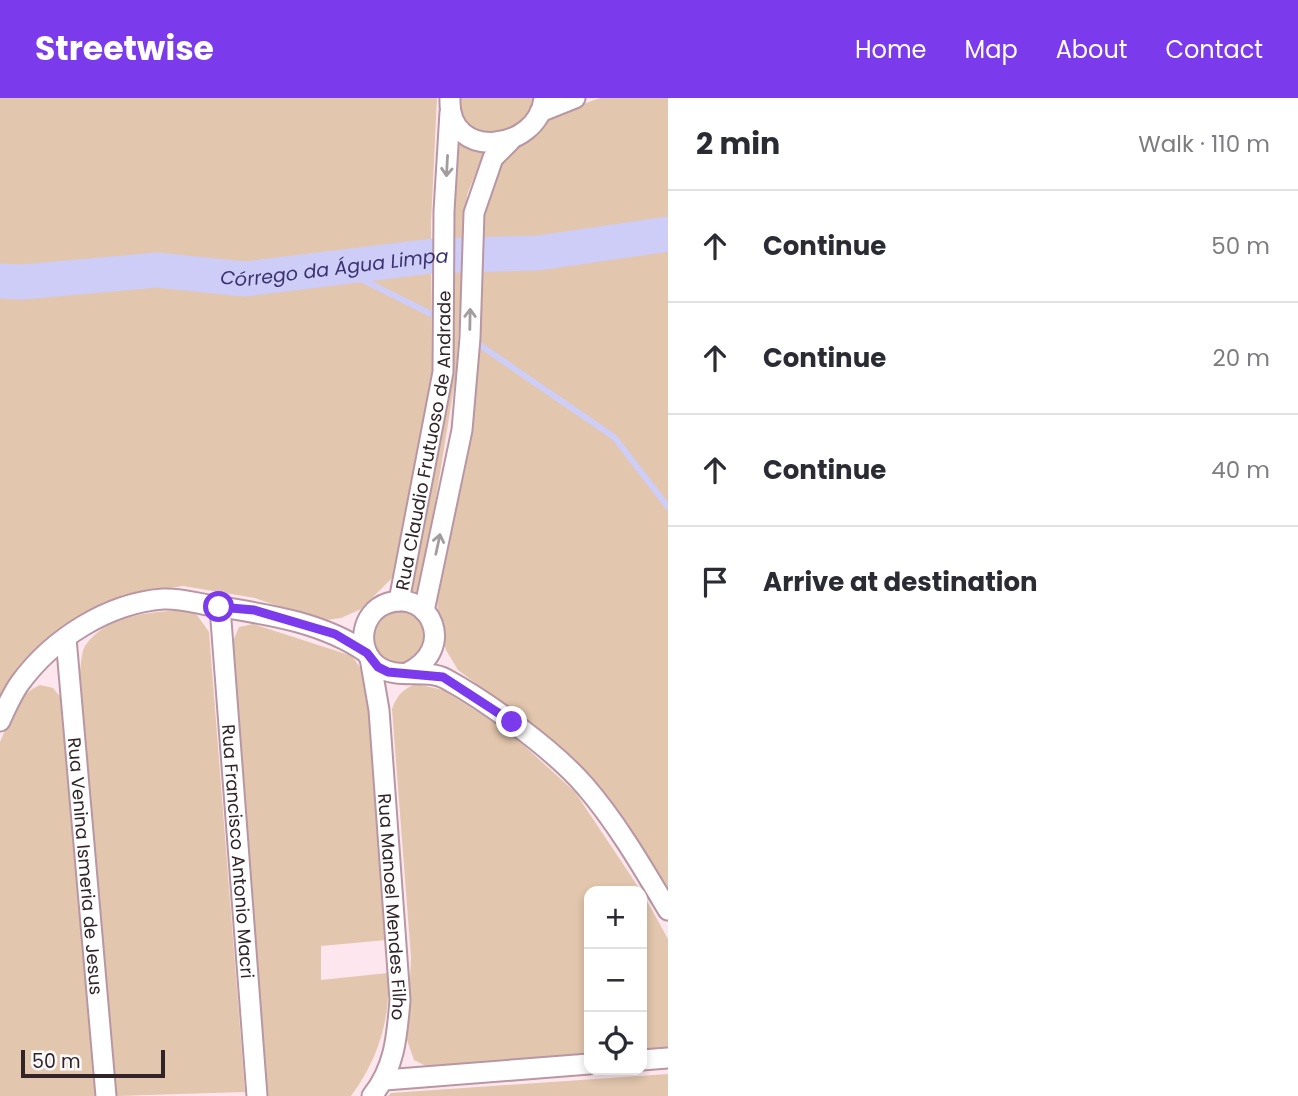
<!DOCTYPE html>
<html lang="en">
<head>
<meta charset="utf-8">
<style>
	body { margin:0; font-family:Poppins,sans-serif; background:#f2f2f3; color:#2b2b33 }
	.controls { position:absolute; right:21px; bottom:21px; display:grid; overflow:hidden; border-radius:14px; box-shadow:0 4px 10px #0003 }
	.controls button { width:63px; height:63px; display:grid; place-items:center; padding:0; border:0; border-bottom:2px solid #e1e1e2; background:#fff; color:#2b2b33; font:35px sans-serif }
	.scale { position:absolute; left:21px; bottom:18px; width:144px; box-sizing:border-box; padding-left:7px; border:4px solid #312328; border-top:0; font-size:19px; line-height:24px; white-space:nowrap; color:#312328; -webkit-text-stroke:5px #fafafa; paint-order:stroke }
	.stop { position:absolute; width:21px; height:21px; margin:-16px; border:5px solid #7c3aed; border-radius:50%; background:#fff }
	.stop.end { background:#7c3aed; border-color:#fff; box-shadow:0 2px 7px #0008 }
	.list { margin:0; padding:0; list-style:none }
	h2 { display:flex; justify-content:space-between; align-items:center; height:91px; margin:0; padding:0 28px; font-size:30px }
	h2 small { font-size:23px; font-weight:400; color:#7c7c81 }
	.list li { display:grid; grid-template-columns:46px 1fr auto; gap:21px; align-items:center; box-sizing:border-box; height:112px; padding:0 28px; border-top:2px solid #e1e1e2 }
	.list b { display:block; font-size:26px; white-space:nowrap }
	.list em { font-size:23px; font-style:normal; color:#7c7c81 }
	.icon { flex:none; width:38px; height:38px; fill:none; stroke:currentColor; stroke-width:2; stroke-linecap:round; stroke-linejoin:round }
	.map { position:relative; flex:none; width:668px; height:998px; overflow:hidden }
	header { display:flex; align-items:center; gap:42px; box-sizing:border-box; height:98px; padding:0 35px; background:#7c3aed; color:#fff }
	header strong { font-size:33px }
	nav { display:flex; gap:38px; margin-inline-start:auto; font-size:24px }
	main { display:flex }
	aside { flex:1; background:#fff }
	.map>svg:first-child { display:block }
	.green { fill:#e2c6ad }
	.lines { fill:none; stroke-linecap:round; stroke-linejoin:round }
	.stream { stroke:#cecdf7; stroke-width:6 }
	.river { stroke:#cecdf7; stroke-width:35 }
	.street-casing { stroke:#b996a3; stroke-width:23 }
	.street { stroke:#fff; stroke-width:19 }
	.oneway { stroke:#a29c9e }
	.route { stroke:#7c3aed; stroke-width:9 }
	.labels { text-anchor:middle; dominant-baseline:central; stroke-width:5; stroke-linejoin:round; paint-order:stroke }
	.street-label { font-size:18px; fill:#312328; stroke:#fafafa }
	.water-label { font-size:19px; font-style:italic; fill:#3a326f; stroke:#fafafa }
</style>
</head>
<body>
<header>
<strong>Streetwise</strong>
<nav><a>Home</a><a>Map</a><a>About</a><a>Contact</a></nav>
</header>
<main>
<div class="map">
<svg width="668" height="998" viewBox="0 0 668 998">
	<rect width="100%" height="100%" fill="#fde6ee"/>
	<g class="green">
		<path d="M0 0H437L431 125 432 272 422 341 393 479 361 511 341 520 320 523 255 500 183 488 123 497 86 515 40 548 0 601Z"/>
		<path d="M460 0H535C522 37 493 45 462 22Z"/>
		<path d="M600 0H668V791L591 678 516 615 458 572 446 552 438 524 437 498 473 304 484 121 490 86 501 65 547 19Z"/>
		<path d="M454 35 466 50 489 55 480 64 467 97 456 277 421 491 418 495 411 492 410 486 452 197Z"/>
		<path d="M184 512 197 517 209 534 245 994 116 998 80 575C81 567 81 555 85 548 106 517 150 514 184 512Z"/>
		<circle cx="400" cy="539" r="26"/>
		<path d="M253 526 352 558 366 578 386 842 321 848V882L388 875C391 920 378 962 351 998H264L231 548 239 529Z"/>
		<path d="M416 586 443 592 508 633 575 694 641 793H589V957L428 969 414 962 407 942 411 859 392 611C397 597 403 591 416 586Z"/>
		<path d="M40 587 53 590 62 601 95 998H0V644C10 623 17 596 40 587Z"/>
		<path d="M642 794 668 841V951L642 953Z"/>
		<path d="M668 976V998H388L391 995Z"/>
	</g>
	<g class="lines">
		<g class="stream">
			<path d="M337 169 433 217"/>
			<path d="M477 245 614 339 668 409"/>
		</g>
		<path class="river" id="s1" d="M0 183 22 184 157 172 245 181 432 158 538 155 668 136"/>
		<defs>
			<g id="street">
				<path d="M450 0C447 65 539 53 544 0"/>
				<path d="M540 14 575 0"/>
				<path id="s2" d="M399 503 443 274 444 113 450 14"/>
				<path id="s3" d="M220 509 257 998"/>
				<path d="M424 513 462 332 470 240 474 115 493 60 510 43"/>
				<path id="s4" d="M66 540 106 998"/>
				<path id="s5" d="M370 560 379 612 400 902C397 938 395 969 372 998"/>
				<path d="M407 575C458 551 430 491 388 505 360 514 355 553 379 569 398 582 426 570 446 581 488 604 554 652 585 688 617 725 643 770 668 812"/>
				<path d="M0 623C6 610 12 596 20 585 52 541 108 505 163 501 184 500 201 507 221 509 271 517 324 525 367 555"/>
				<path d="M642 962 668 960"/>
				<path d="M385 982 589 966"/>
			</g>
		</defs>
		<use href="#street" class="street-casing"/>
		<use href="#street" class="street"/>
	</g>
	<defs><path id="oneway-shaft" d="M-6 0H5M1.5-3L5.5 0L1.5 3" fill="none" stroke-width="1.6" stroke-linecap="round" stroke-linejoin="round" transform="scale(1.75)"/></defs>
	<g class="oneway">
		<use href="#oneway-shaft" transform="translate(447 68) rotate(93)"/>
		<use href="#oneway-shaft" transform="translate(470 221) rotate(-89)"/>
		<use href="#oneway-shaft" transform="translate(438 446) rotate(-78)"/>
	</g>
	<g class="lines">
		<path class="route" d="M219 509 254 512 335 536 367 555 378 569 388 574 443 579 512 624"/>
	</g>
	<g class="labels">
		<g class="street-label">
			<text stroke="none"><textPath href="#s2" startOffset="163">Rua Claudio Frutuoso de Andrade</textPath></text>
			<text stroke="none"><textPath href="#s3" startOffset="245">Rua Francisco Antonio Macri</textPath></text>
			<text stroke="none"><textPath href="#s4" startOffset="229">Rua Venina Ismeria de Jesus</textPath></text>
			<text stroke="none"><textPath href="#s5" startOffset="250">Rua Manoel Mendes Filho</textPath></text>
		</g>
		<g class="water-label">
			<text stroke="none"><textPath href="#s1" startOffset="336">Córrego da Água Limpa</textPath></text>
		</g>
	</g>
</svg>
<div class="controls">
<button>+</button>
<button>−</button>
<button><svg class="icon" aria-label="locate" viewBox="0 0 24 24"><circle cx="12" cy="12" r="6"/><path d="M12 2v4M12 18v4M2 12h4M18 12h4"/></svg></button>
</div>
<div class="scale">50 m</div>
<div class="stop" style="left:219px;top:509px"></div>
<div class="stop end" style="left:512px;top:624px"></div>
</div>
<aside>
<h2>2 min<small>Walk · 110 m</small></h2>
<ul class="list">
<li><svg class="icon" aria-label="ahead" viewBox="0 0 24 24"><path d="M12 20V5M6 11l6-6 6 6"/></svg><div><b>Continue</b></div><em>50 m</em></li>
<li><svg class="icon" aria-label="ahead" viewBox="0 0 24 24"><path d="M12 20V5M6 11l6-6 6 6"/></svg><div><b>Continue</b></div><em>20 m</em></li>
<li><svg class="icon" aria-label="ahead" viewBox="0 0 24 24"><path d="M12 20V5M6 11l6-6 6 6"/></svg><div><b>Continue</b></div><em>40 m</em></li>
<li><svg class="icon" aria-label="arrive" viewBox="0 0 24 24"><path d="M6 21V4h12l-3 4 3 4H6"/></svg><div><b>Arrive at destination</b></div></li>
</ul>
</aside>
</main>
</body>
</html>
